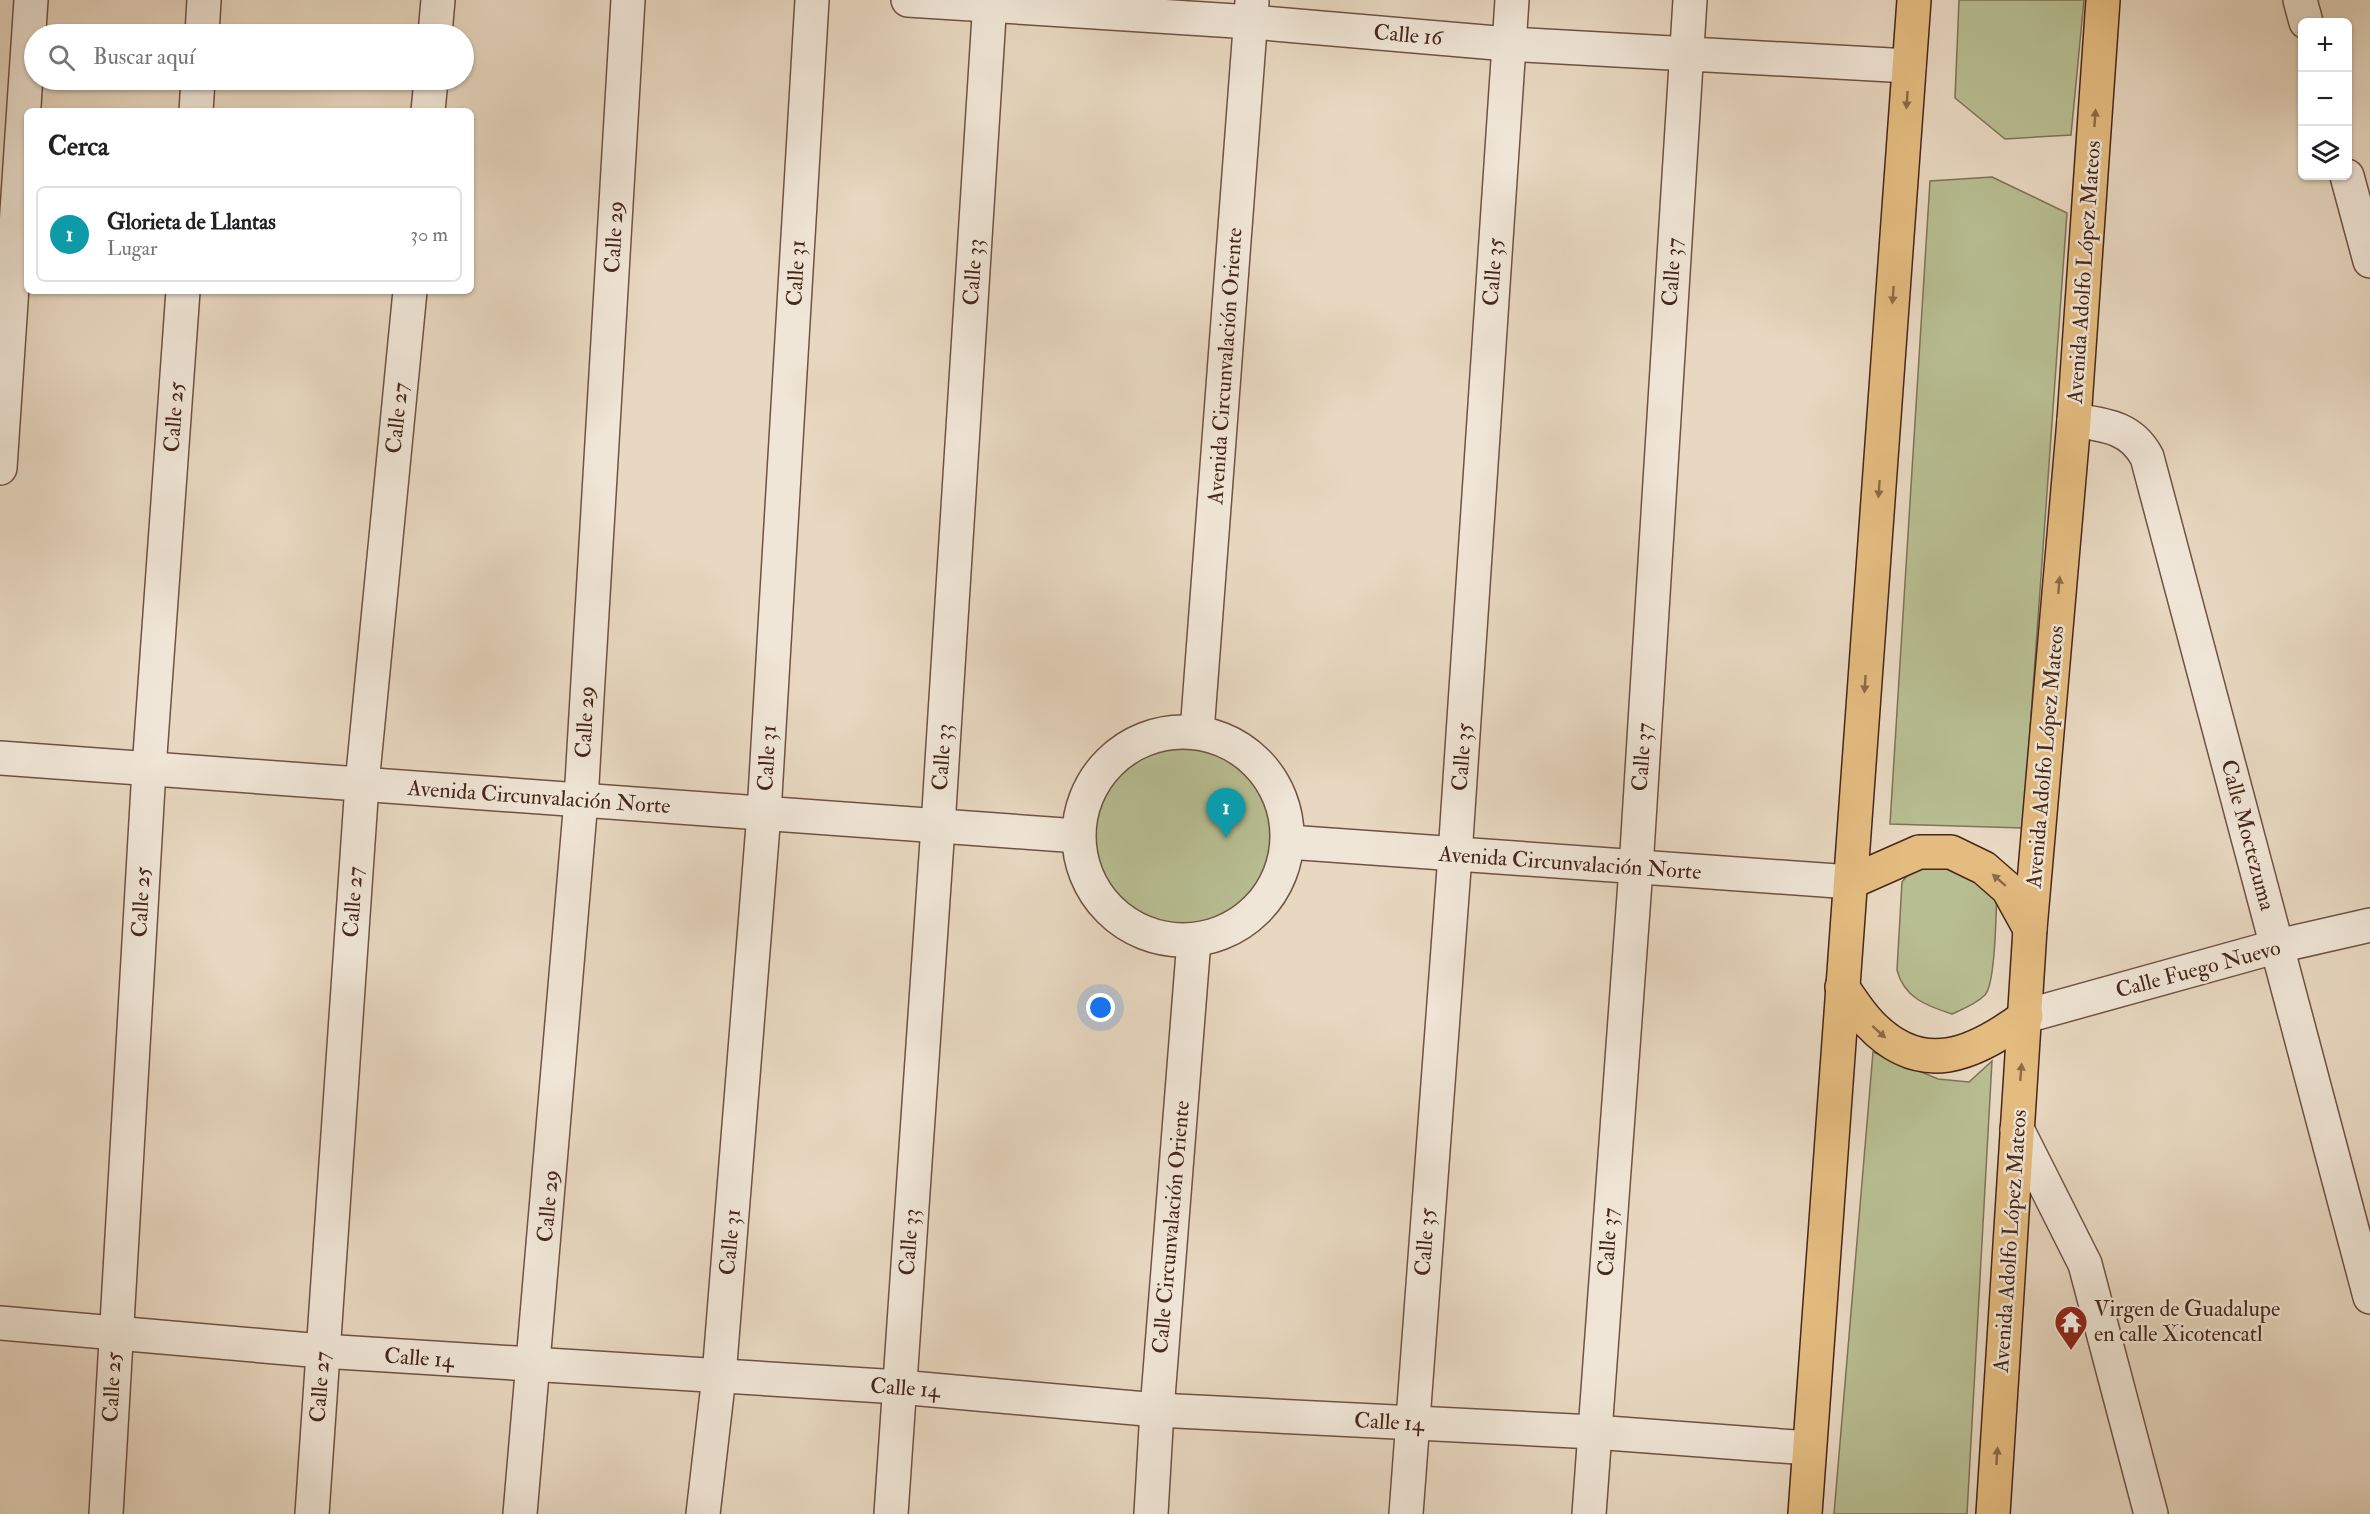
<!DOCTYPE html>
<html lang="es">
<head>
<meta charset="utf-8">
<style>
	body { margin:0; font-family:"IM FELL Double Pica",serif; background:#f2f2f2; color:#202124 }
	.controls { position:absolute; right:18px; top:18px; display:grid; overflow:hidden; border-radius:9px; box-shadow:0 2px 4px #0004 }
	.controls button { width:54px; height:54px; display:grid; place-items:center; padding:0; border:0; border-bottom:2px solid #e0e0e0; background:#fff; color:#202124; font:30px sans-serif }
	.you { position:absolute; left:1101px; top:1008px; width:21px; height:21px; margin:-15px; border:4px solid #fff; border-radius:50%; background:#1a73e8; box-shadow:0 0 0 9px #1a73e833 }
	.badge { display:grid; place-items:center; width:39px; height:39px; border-radius:50%; background:#8f2418; color:#fff; font-size:20px; font-weight:700 }
	.pin { position:absolute; translate:-50% -50px; filter:drop-shadow(0 2px 3px #0008) }
	.pin::after { content:''; position:absolute; top:32px; width:21px; height:18px; background:inherit; clip-path:polygon(0 0,100% 0,50% 100%) }
	.list { margin:0; padding:0; list-style:none }
	h2 { display:flex; justify-content:space-between; align-items:center; height:78px; margin:0; padding:0 24px; font-size:26px }
	h2 small { font-size:20px; font-weight:400; color:#757577 }
	.list li { display:grid; grid-template-columns:39px 1fr auto; gap:18px; align-items:center; box-sizing:border-box; height:96px; margin:0 12px 12px; padding:0 12px; border:2px solid #e0e0e0; border-radius:9px }
	.list b { display:block; font-size:22px; white-space:nowrap }
	.list p { margin:0; font-size:20px; white-space:nowrap; color:#757577 }
	.list em { font-size:20px; font-style:normal; color:#757577 }
	.icon { flex:none; width:33px; height:33px; fill:none; stroke:currentColor; stroke-width:2; stroke-linecap:round; stroke-linejoin:round }
	.map { position:relative; flex:none; width:2370px; height:1514px; overflow:hidden }
	.search { position:absolute; background:#fff; box-shadow:0 2px 4px #0004; left:24px; top:24px; width:450px; height:66px; display:flex; align-items:center; gap:15px; box-sizing:border-box; padding:0 21px; border-radius:33px; color:#757577; font-size:22px }
	.panel { position:absolute; background:#fff; box-shadow:0 2px 4px #0004; left:24px; top:108px; width:450px; height:186px; border-radius:9px }
	.map>svg:first-child { display:block }
	.green { fill:#b7be92; stroke:#807256; stroke-width:1.5 }
	.lines { fill:none; stroke-linecap:round; stroke-linejoin:round }
	.minor-casing { stroke:#705243; stroke-width:36 }
	.major-casing { stroke:#482619; stroke-width:36 }
	.minor { stroke:#f0e6d7; stroke-width:33 }
	.major { stroke:#e4bc80; stroke-width:33 }
	.oneway { fill:#8e6a47 }
	.labels { text-anchor:middle; dominant-baseline:central; stroke-width:5; stroke-linejoin:round; paint-order:stroke }
	.street-label { font-size:22px; fill:#482619; stroke:#f0e6d7 }
	.poi-label { font-size:22px; fill:#482619; stroke:#f0e6d7; text-anchor:start }
</style>
</head>
<body>
<div class="map">
<svg width="2370" height="1514" viewBox="0 0 2370 1514">
	<rect width="100%" height="100%" fill="#e8d8c1"/>
	<filter id="stains"><feTurbulence type="fractalNoise" baseFrequency=".00333" numOctaves="4"/><feColorMatrix values="0 0 0 0 .2 0 0 0 0 .09 0 0 0 0 .02 0 0 0 .5 -.17"/></filter>
	<radialGradient id="worn" r=".72"><stop offset=".6" stop-color="#630" stop-opacity="0"/><stop offset="1" stop-color="#630" stop-opacity=".3"/></radialGradient>
	<g class="green">
		<path d="M1959 0H2084L2071 135 2005 139 1955 98Z"/>
		<path d="M1992 177 2067 213 2023 828 1890 824 1930 181Z"/>
		<circle cx="1190" cy="843" r="99"/>
		<path d="M1923 856 1997 888C1996 907 1996 983 1985 995 1976 1004 1963 1009 1952 1014 1927 1006 1904 998 1897 970L1902 882Z"/>
		<path d="M1873 1052 1938 1079 1969 1082 1992 1061 1967 1514H1834Z"/>
	</g>
	<g class="lines">
		<defs>
			<g id="minor">
				<path d="M908 0 1251 22 1508 44 1909 66"/>
				<path d="M2300 0 2306 22"/>
				<path d="M202 34 204 0"/>
				<path d="M435 34 438 0"/>
				<path d="M196 111 198 80"/>
				<path d="M428 111 431 80"/>
				<path d="M2347 176 2370 261"/>
				<path d="M2074 420C2105 425 2131 427 2147 457L2370 1297"/>
				<path d="M0 468 31 0"/>
				<circle cx="1183" cy="836" r="104"/>
				<path d="M1197 732 1252 2"/>
				<path d="M0 758 1078 836"/>
				<path d="M1288 842 1851 882"/>
				<path d="M2026 1016 2278 946 2370 925"/>
				<path d="M2017 1129 2085 1264 2151 1514"/>
				<path d="M0 1323 322 1351 899 1387 1157 1410 1594 1432 1809 1448"/>
				<path d="M106 1514 149 769 183 291"/>
				<path d="M312 1514 362 784 410 291"/>
				<path d="M520 1514 581 800 628 0"/>
				<path d="M703 1514 719 1376 764 813 812 0"/>
				<path d="M891 1514 938 826 990 0"/>
				<path d="M1151 1514 1157 1410 1194 940"/>
				<path d="M1406 1514 1455 855 1512 0"/>
				<path d="M1589 1514 1636 868 1690 0"/>
			</g>
			<g id="major">
				<path d="M1851 882 1919 852H1951L1984 868 2008 889 2030 929"/>
				<path d="M1842 987C1851 999 1859 1013 1870 1024 1922 1079 1975 1054 2026 1016"/>
				<path d="M1805 1514 1914 0"/>
				<path d="M1993 1514 2030 929 2074 420 2103 0"/>
			</g>
		</defs>
		<use href="#minor" class="minor-casing"/>
		<use href="#major" class="major-casing"/>
		<use href="#minor" class="minor"/>
		<use href="#major" class="major"/>
	</g>
	<defs><path id="oneway-solid" d="M-6-.8H1V-3.2L6.5 0L1 3.2V.8H-6Z" transform="scale(1.5)"/></defs>
	<g class="oneway">
		<use href="#oneway-solid" transform="translate(1907 100) rotate(94)"/>
		<use href="#oneway-solid" transform="translate(2095 118) rotate(-86)"/>
		<use href="#oneway-solid" transform="translate(1893 295) rotate(94)"/>
		<use href="#oneway-solid" transform="translate(1879 489) rotate(94)"/>
		<use href="#oneway-solid" transform="translate(2059 585) rotate(-85)"/>
		<use href="#oneway-solid" transform="translate(1865 684) rotate(94)"/>
		<use href="#oneway-solid" transform="translate(1999 880) rotate(-139)"/>
		<use href="#oneway-solid" transform="translate(1879 1032) rotate(42)"/>
		<use href="#oneway-solid" transform="translate(2021 1072) rotate(-85)"/>
		<use href="#oneway-solid" transform="translate(1997 1456) rotate(-86)"/>
	</g>
	<defs>
		<symbol id="temple-pin" viewBox="-11 -11 22 30"><path d="M0 17L-7.5 6A9.5 9.5 0 1 1 7.5 6Z" fill="#8f2418" stroke="#f0e6d7"/><path d="M0-6L5-2H3V0L6.5 2.5H4V6H1.5V3h-3V6H-4V2.5H-6.5L-3 0V-2H-5Z" fill="#fff"/></symbol>
	</defs>
	<g fill-rule="evenodd">
		<use href="#temple-pin" x="2052" y="1303" width="38" height="52"/>
	</g>
	<g class="labels">
		<g class="street-label">
			<text transform="translate(1408 35) rotate(5)">Calle 16</text>
			<text transform="translate(614 237) rotate(-87)">Calle 29</text>
			<text transform="translate(973 272) rotate(-86)">Calle 33</text>
			<text transform="translate(1493 272) rotate(-86)">Calle 35</text>
			<text transform="translate(1672 272) rotate(-86)">Calle 37</text>
			<text transform="translate(2084 272) rotate(-86)">Avenida Adolfo López Mateos</text>
			<text transform="translate(796 273) rotate(-87)">Calle 31</text>
			<text transform="translate(1225 366) rotate(-86)">Avenida Circunvalación Oriente</text>
			<text transform="translate(174 417) rotate(-86)">Calle 25</text>
			<text transform="translate(397 418) rotate(-84)">Calle 27</text>
			<text transform="translate(585 722) rotate(-87)">Calle 29</text>
			<text transform="translate(942 757) rotate(-86)">Calle 33</text>
			<text transform="translate(1462 757) rotate(-86)">Calle 35</text>
			<text transform="translate(1642 757) rotate(-86)">Calle 37</text>
			<text transform="translate(2045 757) rotate(-85)">Avenida Adolfo López Mateos</text>
			<text transform="translate(767 758) rotate(-87)">Calle 31</text>
			<text transform="translate(539 797) rotate(4)">Avenida Circunvalación Norte</text>
			<text transform="translate(2248 835) rotate(75)">Calle Moctezuma</text>
			<text transform="translate(1570 863) rotate(4)">Avenida Circunvalación Norte</text>
			<text transform="translate(141 902) rotate(-87)">Calle 25</text>
			<text transform="translate(353 902) rotate(-86)">Calle 27</text>
			<text transform="translate(2198 969) rotate(-15)">Calle Fuego Nuevo</text>
			<text transform="translate(548 1206) rotate(-85)">Calle 29</text>
			<text transform="translate(1171 1227) rotate(-85)">Calle Circunvalación Oriente</text>
			<text transform="translate(2010 1241) rotate(-86)">Avenida Adolfo López Mateos</text>
			<text transform="translate(730 1242) rotate(-85)">Calle 31</text>
			<text transform="translate(909 1242) rotate(-86)">Calle 33</text>
			<text transform="translate(1425 1242) rotate(-86)">Calle 35</text>
			<text transform="translate(1608 1242) rotate(-86)">Calle 37</text>
			<text transform="translate(419 1358) rotate(4)">Calle 14</text>
			<text transform="translate(112 1387) rotate(-87)">Calle 25</text>
			<text transform="translate(320 1387) rotate(-86)">Calle 27</text>
			<text transform="translate(905 1388) rotate(4)">Calle 14</text>
			<text transform="translate(1389 1422) rotate(3)">Calle 14</text>
		</g>
		<g class="poi-label">
			<text x="2094" y="1309">Virgen de Guadalupe<tspan x="2094" dy="25">en calle Xicotencatl</tspan></text>
		</g>
	</g>
	<rect width="100%" height="100%" filter="url(#stains)"/>
	<rect width="100%" height="100%" fill="url(#worn)"/>
</svg>
<div class="controls">
<button>+</button>
<button>−</button>
<button><svg class="icon" aria-label="layers" viewBox="0 0 24 24"><path d="M12 4l9 5-9 5-9-5zM3 14l9 5 9-5"/></svg></button>
</div>
<div class="you"></div>
<div class="pin badge" style="left:1226px;top:838px;background:#0f9aa8">1</div>
<div class="search"><svg class="icon" aria-label="search" viewBox="0 0 24 24"><circle cx="10" cy="10" r="6"/><path d="M15 15l6 6"/></svg>Buscar aquí</div>
<section class="panel">
<h2>Cerca<small></small></h2>
<ul class="list">
<li><span class="badge" style="background:#0f9aa8">1</span><div><b>Glorieta de Llantas</b><p>Lugar</p></div><em>30 m</em></li>
</ul>
</section>
</div>
</body>
</html>
